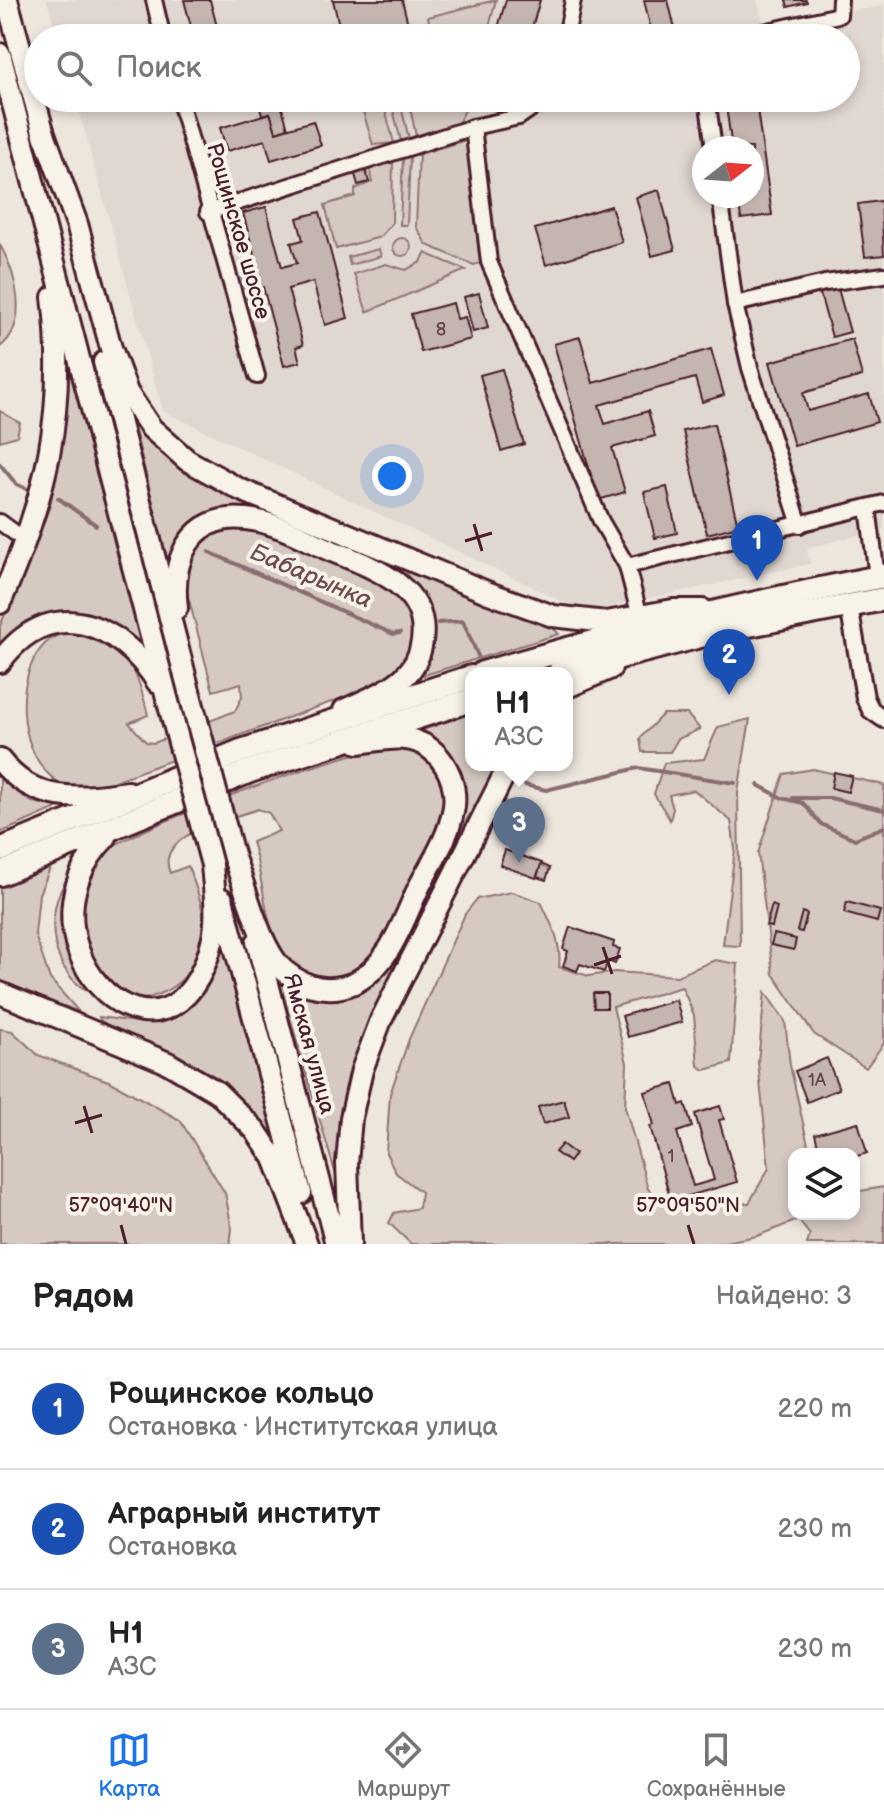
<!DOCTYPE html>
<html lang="ru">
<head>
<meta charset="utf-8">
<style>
	body { margin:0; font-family:"Balsamiq Sans",sans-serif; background:#f6f6f6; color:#222 }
	.controls { position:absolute; right:24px; bottom:24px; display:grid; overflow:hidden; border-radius:16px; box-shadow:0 4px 12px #0003 }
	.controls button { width:72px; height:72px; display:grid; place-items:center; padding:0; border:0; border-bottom:2px solid #e0e0e0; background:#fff; color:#222; font:40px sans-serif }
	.compass { position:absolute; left:692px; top:136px; width:72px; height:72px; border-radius:50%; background:#fff; box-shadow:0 4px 12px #0003; rotate:73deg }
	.you { position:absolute; left:392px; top:476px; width:28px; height:28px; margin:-20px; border:6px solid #fff; border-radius:50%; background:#1a73e8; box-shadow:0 0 0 12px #1a73e833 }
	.badge { display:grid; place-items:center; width:52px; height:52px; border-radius:50%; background:#1a73e8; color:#fff; font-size:26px; font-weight:700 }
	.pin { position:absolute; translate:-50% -66px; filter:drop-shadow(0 2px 4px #0008) }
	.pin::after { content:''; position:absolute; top:42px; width:28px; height:24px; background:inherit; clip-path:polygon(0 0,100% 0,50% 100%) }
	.popup { position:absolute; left:465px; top:667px; width:108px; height:104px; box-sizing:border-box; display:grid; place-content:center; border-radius:16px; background:#fff; filter:drop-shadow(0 2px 6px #0005); font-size:26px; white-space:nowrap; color:#767676 }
	.popup b { font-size:30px; color:#222 }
	.popup::after { content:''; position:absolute; left:50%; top:100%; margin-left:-16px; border:16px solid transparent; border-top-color:#fff }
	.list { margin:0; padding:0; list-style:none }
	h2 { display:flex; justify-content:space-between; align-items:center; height:104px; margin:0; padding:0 32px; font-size:34px }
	h2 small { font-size:26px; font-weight:400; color:#767676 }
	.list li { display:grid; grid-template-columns:52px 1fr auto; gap:24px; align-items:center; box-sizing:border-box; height:120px; padding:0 32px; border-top:2px solid #e0e0e0 }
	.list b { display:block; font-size:30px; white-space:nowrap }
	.list p { margin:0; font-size:26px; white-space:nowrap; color:#767676 }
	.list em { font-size:26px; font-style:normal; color:#767676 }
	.icon { flex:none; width:44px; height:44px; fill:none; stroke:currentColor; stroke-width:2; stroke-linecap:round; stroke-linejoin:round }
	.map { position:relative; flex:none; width:884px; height:1244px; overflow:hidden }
	.search { position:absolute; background:#fff; box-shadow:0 4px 12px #0003; left:24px; right:24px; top:24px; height:88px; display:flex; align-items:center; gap:20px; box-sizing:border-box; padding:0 28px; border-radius:44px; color:#767676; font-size:30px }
	.sheet { height:464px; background:#fff }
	nav { display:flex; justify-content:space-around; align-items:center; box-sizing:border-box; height:112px; border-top:2px solid #e0e0e0; background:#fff; font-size:22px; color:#767676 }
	nav a { display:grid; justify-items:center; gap:4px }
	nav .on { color:#1a73e8 }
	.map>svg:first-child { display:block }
	.built { fill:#e0d7d0; fill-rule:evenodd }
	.green { fill:#d5c9c2; stroke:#907476; stroke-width:2 }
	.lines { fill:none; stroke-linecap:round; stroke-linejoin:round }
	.stream { stroke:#896c6f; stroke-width:4 }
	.building { fill:#c4b5b0; stroke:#4a1f2b; stroke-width:2 }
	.minor-casing { stroke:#4a1f2b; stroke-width:20 }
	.tertiary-casing { stroke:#4a1f2b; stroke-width:22 }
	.primary-casing { stroke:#4a1f2b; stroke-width:26 }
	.trunk-casing { stroke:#4a1f2b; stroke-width:28 }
	.minor { stroke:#f7f3e8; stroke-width:14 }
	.tertiary { stroke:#f7f3e8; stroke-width:16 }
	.primary { stroke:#f7f3e8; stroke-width:20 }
	.trunk { stroke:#f7f3e8; stroke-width:22 }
	.primary-bridge-casing { stroke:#4a1f2b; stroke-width:26; stroke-linecap:butt }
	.primary-bridge { stroke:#f7f3e8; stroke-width:20 }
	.ticks { fill:none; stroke:#4a1f2b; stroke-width:3 }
	.labels { text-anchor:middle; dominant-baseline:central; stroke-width:8; stroke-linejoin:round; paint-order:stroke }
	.number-label { font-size:18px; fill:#68444c }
	.street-label { font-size:22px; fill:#4a1f2b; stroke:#f7f3e8 }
	.water-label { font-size:24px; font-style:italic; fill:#6f4c53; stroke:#f7f3e8 }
	.ticks-label { font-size:20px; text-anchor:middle; fill:#4a1f2b; stroke:#f7f3e8; stroke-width:8; stroke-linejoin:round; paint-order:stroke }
</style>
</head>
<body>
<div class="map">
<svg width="884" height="1244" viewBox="0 0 884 1244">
	<rect width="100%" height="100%" fill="#ece6dd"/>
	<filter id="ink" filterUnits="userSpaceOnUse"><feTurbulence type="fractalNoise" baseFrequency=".0125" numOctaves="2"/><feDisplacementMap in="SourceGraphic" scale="16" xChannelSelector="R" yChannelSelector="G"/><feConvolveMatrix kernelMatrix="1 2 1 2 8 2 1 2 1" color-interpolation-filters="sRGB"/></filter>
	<g filter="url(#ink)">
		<path class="built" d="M47 0H757L764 24 884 6V529L807 548 810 564 585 612 163 411 75 98H846V38H58ZM704 148H752V196H704Z"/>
		<g class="green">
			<path d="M496 0 486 38H433L428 17Z"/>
			<path d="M359 98H382L394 143 373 145Z"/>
			<path d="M390 98H399L409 139 401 141Z"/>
			<path d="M408 98H472L458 123 416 136Z"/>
			<path d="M466 140 480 263 474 265 427 245 416 227 419 154Z"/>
			<path d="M403 157H410L407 225H400Z"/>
			<path d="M393 158 392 223 380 237 336 249 325 205 355 196V189L372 182 369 165Z"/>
			<circle cx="402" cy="247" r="9"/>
			<path d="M0 245C16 273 30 324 0 347Z"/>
			<path d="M379 249 381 256 350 265 348 257Z"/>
			<path d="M425 253 466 270 367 312 354 274 386 264 406 270 421 262Z"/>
			<path d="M69 368 141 642C134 639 125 630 116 625 76 602 31 612 0 645V626L50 506 63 440Z"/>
			<path d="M0 411 20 423 17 436 0 441Z"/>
			<path d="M138 424 272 514 273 517 259 513 177 543 167 559 135 431Z"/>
			<path d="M240 528C264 530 288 542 311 551 374 575 474 620 375 686L98 787C0 808 0 604 92 636 131 647 140 681 148 715L129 723 146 742 154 743 235 711 242 697 241 683 213 691 185 585C188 551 206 532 240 528Z"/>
			<path d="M409 572 423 574 548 623 559 634 424 675 432 640 431 616 421 593 406 574Z"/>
			<path d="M471 713V765H498L457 837 462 813 417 732Z"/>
			<path d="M663 714H687L700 729 678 739 670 752H642L640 738Z"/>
			<path d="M750 719 738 792 740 946 723 945 735 849 731 821 694 790 669 795 673 809 670 820 654 794 664 763 704 759 718 727Z"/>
			<path d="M378 748C486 747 435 832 408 887 395 915 383 951 357 969 335 984 302 979 286 958 264 931 263 873 252 842L279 831 269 813 258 809C231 819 153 834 170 873L188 866C195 885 205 908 204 930 202 986 142 1015 93 994 50 975 43 914 67 879 98 836 320 761 378 748Z"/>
			<path d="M813 769 884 785V1043L866 1068 814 1034 773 974 758 853 784 774Z"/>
			<path d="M0 779 32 802 59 807 0 833Z"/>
			<path d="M52 864 39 894 35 935 50 979 79 1012 64 1006 58 1008 0 984V885Z"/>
			<path d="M512 892 541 902C551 923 562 943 559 967L589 976 614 972 677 976 715 960 738 964 731 1063 705 1070 698 1066 694 1015 682 987 613 1007 627 1063 625 1107 648 1189 663 1203H749L769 1168 758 1062 765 992 785 1021 790 1065 810 1154H794V1214H854V1192L884 1187V1244H807L810 1235 798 1220 757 1236 714 1244H411L389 1223 394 1213 419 1208 421 1192 396 1173 386 1153 390 1094 409 1039 465 914 477 899Z"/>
			<path d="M224 943 285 1157 267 1134 100 1020 99 1017 136 1022 159 1018 203 986Z"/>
			<path d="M399 956 388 980 390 985 339 1186 280 984 305 993 360 991Z"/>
			<path d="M0 1029 12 1031 38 1055 111 1082 180 1120 225 1193 232 1229 230 1244H0Z"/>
		</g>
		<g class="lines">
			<g class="stream">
				<path d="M0 464 16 484 27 489"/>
				<path d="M58 498 96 525"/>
				<path d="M209 552 393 634 400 633"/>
				<path d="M438 623 463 621 478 656"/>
				<path d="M525 785 546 790 638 768 735 783"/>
				<path d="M758 785 782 798 803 803 821 824 855 839 884 827"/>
				<path d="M793 798H830L884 810"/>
			</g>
		</g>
		<g class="building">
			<path d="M184 0H210L220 38H194Z"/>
			<path d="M333 0H402L410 32 402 34 403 38H342Z"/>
			<path d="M506 0H540L529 38H495Z"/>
			<path d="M644 0H668L677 37 653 38Z"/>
			<path d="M786 0H806L807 2 788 7Z"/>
			<path d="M257 98H279L288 128 276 132 270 113 262 115Z"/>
			<path d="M485 98H501L497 111 483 106Z"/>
			<path d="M756 102 772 215 741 219 738 196H752V148H732L726 106Z"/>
			<path d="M270 113 276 132 313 121 321 145 271 160 265 140 227 151 220 128Z"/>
			<path d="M365 168 369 182 358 185 354 171Z"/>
			<path d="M659 190 675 250 652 256 636 197Z"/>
			<path d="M881 201 884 255 865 257 858 204Z"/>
			<path d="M611 206 622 242 546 265 535 229Z"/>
			<path d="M266 207 282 267 297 263 291 243 303 240 297 218 320 212 348 318 325 325 313 282 288 289 303 345 296 347 300 362 284 366 263 287 254 289 257 298 248 300 242 277 250 275 252 283 261 280 243 213Z"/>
			<path d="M837 285 850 332 832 337 819 290Z"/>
			<path d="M479 293 488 328 473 332 464 297Z"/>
			<path d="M453 303 457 319 465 317 471 339 421 352 411 314Z"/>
			<path d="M580 337 593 383 711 349 724 395 702 402 695 378 599 405 605 424 648 411 655 436 612 448 625 492 598 500 554 344Z"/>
			<path d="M852 339 862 376 803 393 808 411 869 394 877 422 794 446 770 362Z"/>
			<path d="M502 369 524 444 501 451 480 375Z"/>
			<path d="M714 424 738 526 707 534 683 431Z"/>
			<path d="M667 487 677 533 655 538 644 492Z"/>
			<path d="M834 772 852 776 848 792 831 788Z"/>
			<path d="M505 850 542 863 536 878 500 865Z"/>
			<path d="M541 864 550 868 546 880 537 877Z"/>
			<path d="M847 902 880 911 877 922 844 913Z"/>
			<path d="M772 905 777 907 772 927 766 926Z"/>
			<path d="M802 912 807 914 802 932 797 931Z"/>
			<path d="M570 927 614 942 613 947 620 949 615 964 608 961 604 972 580 964 577 971 563 966 568 951 563 949Z"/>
			<path d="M774 934 796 939 794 950 771 945Z"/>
			<path d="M593 993H607V1008H594Z"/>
			<path d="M676 1000 682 1022 628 1037 622 1016Z"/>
			<path d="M827 1058 839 1089 807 1102 795 1071Z"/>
			<path d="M674 1084 680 1105 685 1103 692 1127 677 1132 693 1186 714 1180 695 1114 720 1106 724 1119 719 1120 737 1182 671 1201 650 1126 654 1125 645 1092Z"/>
			<path d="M564 1100 569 1117 543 1124 538 1107Z"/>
			<path d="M858 1122 867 1153 854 1157 820 1154 815 1134Z"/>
			<path d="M562 1144 575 1154 569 1162 555 1152Z"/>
		</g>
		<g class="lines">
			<defs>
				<g id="minor">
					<path d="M154 0 163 38"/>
					<path d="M566 38 573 0"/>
					<path d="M737 38 839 15 840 0"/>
					<path d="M179 98 257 376"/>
					<path d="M707 98 714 148"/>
					<path d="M473 127 489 262 601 521 627 566 640 617"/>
					<path d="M720 196 735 304 750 368 800 525"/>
					<path d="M208 212 473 127 519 117 546 98"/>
					<path d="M735 304 825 283 884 275"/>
					<path d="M868 507 877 577"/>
					<path d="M0 522 26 541"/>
					<path d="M627 566 884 503"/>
				</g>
				<path id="tertiary" d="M849 606 865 698 871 710 884 719"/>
				<g id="primary">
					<path d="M7 0 45 138"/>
					<path d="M0 54 167 698"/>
					<path d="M42 128 77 224 111 348 127 392 151 428 187 460 239 489 489 593 553 616 606 622 673 610H703"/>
					<path d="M104 362 189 691"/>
					<path d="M0 603C46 498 67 414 53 297"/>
					<path d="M177 608C171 561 189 513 246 519 276 522 305 539 332 551 372 567 430 587 422 641 420 656 413 669 403 678 386 693 363 701 344 710"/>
					<path d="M0 662C50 593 119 622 158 683"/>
					<path d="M567 687 611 668"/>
					<path d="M0 760C34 804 79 799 128 792"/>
					<path d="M106 837C0 946 174 1107 213 938 218 914 214 889 212 865"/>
					<path d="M234 858C246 888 261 953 286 972 305 988 331 993 354 983 389 966 403 921 418 889 430 865 448 839 453 812 460 781 440 743 406 739 391 737 374 741 358 743"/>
					<path d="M222 899 301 1193"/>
					<path d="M257 942 336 1244"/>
					<path d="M0 993 168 1063 217 1092 255 1130 274 1158 307 1244"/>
					<path d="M350 1244 347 1163 351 1118 362 1070 381 1020 509 765"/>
				</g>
				<g id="trunk">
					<path d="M483 673C616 633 749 603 884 576"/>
					<path d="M559 673 723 630 884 599"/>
					<path d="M0 850 241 751 471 677"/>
					<path d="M0 874 250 771 471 700"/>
				</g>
			</defs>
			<use href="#minor" class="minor-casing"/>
			<use href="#tertiary" class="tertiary-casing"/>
			<use href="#primary" class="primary-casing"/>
			<use href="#trunk" class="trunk-casing"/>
			<use href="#minor" class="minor"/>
			<use href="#tertiary" class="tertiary"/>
			<use href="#primary" class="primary"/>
			<use href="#trunk" class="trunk"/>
			<defs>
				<g id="primary-bridge">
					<path d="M189 691 234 858"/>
					<path d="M167 698 212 865"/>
				</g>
			</defs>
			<use href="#primary-bridge" class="primary-bridge-casing"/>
			<use href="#primary-bridge" class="primary-bridge"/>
		</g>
	</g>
	<path class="ticks" d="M474 524 482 551M465 541 492 533M603 947 612 974M594 965 621 956M84 1106 92 1133M75 1123 102 1115M121 1225 126 1244M688 1225 694 1244"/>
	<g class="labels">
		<g class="number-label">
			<text x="441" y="329">8</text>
			<text x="817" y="1080">1А</text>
			<text x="671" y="1156">1</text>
		</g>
		<g class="street-label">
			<text transform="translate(238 231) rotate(74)">Рощинское шоссе</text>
			<text transform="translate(309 1044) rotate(75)">Ямская улица</text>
		</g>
		<g class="water-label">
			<text transform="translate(311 576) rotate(23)">Бабарынка</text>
		</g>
	</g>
	<g class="ticks-label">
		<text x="121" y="1212">57°09'40"N</text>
		<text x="688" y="1212">57°09'50"N</text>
	</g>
</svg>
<div class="controls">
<button><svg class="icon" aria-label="layers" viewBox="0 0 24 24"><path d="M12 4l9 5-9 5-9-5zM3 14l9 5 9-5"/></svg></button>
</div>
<svg class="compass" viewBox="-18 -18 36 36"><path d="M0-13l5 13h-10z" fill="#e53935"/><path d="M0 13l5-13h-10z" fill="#767676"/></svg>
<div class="you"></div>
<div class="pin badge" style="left:757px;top:581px;background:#1a4fb4">1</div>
<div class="pin badge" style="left:729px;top:695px;background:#1a4fb4">2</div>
<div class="pin badge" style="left:519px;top:863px;background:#5c6f8a">3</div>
<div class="popup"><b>Н1</b>АЗС</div>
<div class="search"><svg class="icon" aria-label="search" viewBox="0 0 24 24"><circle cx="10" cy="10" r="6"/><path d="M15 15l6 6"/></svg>Поиск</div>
</div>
<section class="sheet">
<h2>Рядом<small>Найдено: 3</small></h2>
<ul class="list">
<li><span class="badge" style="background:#1a4fb4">1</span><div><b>Рощинское кольцо</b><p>Остановка · Институтская улица</p></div><em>220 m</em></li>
<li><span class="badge" style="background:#1a4fb4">2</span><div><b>Аграрный институт</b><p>Остановка</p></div><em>230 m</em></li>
<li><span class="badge" style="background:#5c6f8a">3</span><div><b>Н1</b><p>АЗС</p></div><em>230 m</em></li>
</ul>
</section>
<nav>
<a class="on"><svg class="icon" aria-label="map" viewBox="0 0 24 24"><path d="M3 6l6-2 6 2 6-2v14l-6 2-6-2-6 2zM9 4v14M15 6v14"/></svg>Карта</a>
<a><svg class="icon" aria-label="directions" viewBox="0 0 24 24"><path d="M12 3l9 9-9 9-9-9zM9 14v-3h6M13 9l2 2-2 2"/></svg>Маршрут</a>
<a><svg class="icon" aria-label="saved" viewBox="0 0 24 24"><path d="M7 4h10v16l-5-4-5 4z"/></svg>Сохранённые</a>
</nav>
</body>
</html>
